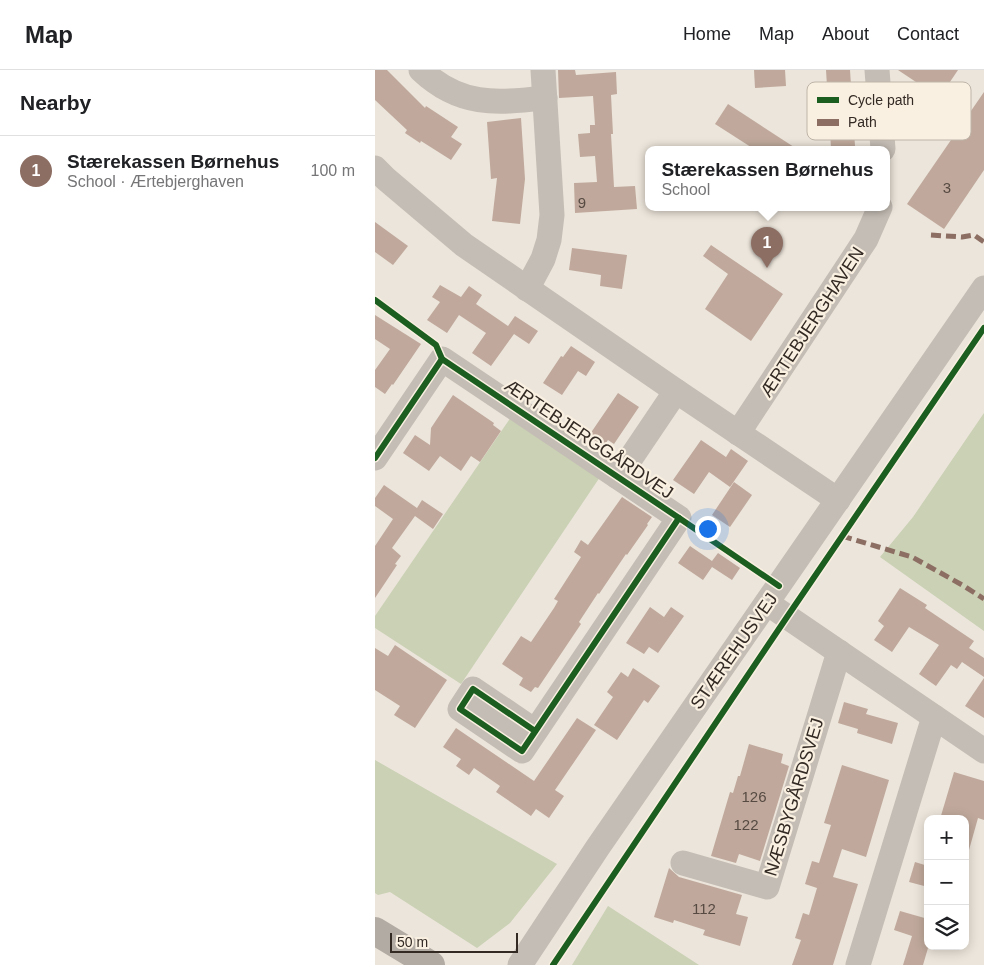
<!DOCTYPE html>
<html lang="en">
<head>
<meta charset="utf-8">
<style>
	body { margin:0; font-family:Helvetica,sans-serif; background:#f2f2f2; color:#202124 }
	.controls { position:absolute; right:15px; bottom:15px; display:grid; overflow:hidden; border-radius:10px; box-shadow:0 2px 12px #0003 }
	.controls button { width:45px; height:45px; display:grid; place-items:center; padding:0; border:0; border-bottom:1px solid #e0e0e0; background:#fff; color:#202124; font:25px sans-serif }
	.scale { position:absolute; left:15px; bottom:12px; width:128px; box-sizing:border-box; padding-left:5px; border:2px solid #332a24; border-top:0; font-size:14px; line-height:18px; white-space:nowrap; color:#332a24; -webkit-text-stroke:4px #faf0e1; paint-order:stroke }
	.you { position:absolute; left:332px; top:458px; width:18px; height:18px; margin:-12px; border:4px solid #fff; border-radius:50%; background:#1a73e8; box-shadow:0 0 0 8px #1a73e833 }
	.badge { display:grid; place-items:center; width:32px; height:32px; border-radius:50%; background:#746b64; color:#fff; font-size:16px; font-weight:700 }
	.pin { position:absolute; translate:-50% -41px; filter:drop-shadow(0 1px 2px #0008) }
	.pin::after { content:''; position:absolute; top:26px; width:18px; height:15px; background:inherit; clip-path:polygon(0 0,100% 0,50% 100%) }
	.popup { position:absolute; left:270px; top:76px; width:245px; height:65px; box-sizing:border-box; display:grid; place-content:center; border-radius:10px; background:#fff; filter:drop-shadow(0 1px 4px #0005); font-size:16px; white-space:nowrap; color:#757577 }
	.popup b { font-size:19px; color:#202124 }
	.popup::after { content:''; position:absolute; left:50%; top:100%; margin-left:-10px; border:10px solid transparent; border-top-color:#fff }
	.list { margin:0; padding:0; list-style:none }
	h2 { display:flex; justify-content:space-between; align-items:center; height:65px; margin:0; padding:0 20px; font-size:21px }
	h2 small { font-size:16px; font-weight:400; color:#757577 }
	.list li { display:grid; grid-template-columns:32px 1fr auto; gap:15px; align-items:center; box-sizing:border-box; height:70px; padding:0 20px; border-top:1px solid #e0e0e0 }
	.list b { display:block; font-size:19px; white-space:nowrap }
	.list p { margin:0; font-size:16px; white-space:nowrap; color:#757577 }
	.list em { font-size:16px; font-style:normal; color:#757577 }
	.icon { flex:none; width:28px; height:28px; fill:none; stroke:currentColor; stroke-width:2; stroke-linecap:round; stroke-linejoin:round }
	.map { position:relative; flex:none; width:609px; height:895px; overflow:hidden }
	header { display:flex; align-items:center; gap:30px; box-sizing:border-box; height:70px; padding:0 25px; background:#fff; border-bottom:1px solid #e0e0e0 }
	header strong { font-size:24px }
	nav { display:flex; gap:28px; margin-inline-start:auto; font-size:18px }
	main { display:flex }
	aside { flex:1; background:#fff }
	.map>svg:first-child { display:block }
	.green { fill:#cad1b4 }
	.building { fill:#c0a99c }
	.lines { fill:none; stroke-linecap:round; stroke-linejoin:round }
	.minor { stroke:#c4bdb5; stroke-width:25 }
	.major { stroke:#b2aba4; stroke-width:28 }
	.quiet { stroke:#8d6e63; stroke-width:5; stroke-dasharray:10 5; stroke-linecap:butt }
	.cycleway-casing { stroke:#faf0e1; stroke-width:9 }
	.cycleway { stroke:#1b5e20; stroke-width:6 }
	.labels { text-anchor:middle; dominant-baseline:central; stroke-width:4.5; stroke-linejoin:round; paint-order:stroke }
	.number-label { font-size:15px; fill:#564a42 }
	.street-label { font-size:18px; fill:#332a24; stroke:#faf0e1 }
	.key { fill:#faf0e1; stroke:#beb5a8; stroke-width:1 }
	.key-label { font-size:14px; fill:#332a24 }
</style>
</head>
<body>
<header>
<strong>Map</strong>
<nav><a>Home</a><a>Map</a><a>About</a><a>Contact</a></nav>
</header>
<main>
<aside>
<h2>Nearby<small></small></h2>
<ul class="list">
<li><span class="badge" style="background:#8d6e63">1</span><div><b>Stærekassen Børnehus</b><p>School · Ærtebjerghaven</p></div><em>100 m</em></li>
</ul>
</aside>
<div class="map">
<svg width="609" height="895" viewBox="0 0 609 895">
	<rect width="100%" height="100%" fill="#ece5db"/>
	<g class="green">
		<path d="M609 343V561L505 487 538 447Z"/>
		<path d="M138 344 227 404 86 614 0 558V546Z"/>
		<path d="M0 690 182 794 135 853 102 878 15 822 3 825 0 823Z"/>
		<path d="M233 836 324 895H197Z"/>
	</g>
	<g class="building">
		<path d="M0 0H12L50 38 51 36 83 57 76 67 87 74 76 90 46 71 45 73 30 63 32 60 0 30Z"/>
		<path d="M183 0H200L201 5 241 2 242 24 236 25 238 64H236L239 117 260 116 262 139 200 143 199 113 222 112 220 86 205 87 203 64 215 63V55H220L218 26 184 28Z"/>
		<path d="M379 0H410L411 16 380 18Z"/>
		<path d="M451 0H475L480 76 456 78Z"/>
		<path d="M523 0H583L546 55 532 45 550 18Z"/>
		<path d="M609 22V100L569 159 532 134Z"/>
		<path d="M353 34 373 47 422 79H379L340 54Z"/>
		<path d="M146 48 150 109 145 154 117 151 122 108 116 109 112 52Z"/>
		<path d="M0 152 33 176 18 195 0 182Z"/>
		<path d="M336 175 408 224 376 271 330 239 353 204 328 186Z"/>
		<path d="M197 178 252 185 247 219 225 216 226 205 194 200Z"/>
		<path d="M65 215 86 227 94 216 107 225 101 234 133 256 140 246 163 261 154 274 139 264 116 296 97 283 111 263 84 245 72 263 52 250 65 232 57 227Z"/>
		<path d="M0 245 46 274 18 315 17 314 10 324 0 317V300L15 279 0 269Z"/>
		<path d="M196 276 220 292 211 306 203 301 187 325 168 313 186 286 188 287Z"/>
		<path d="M243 323 264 337 239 374 233 370 228 377 213 367Z"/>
		<path d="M78 325 119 353 118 355 126 361 105 392 96 386 86 401 65 386 54 401 28 383 40 365 55 375 56 358Z"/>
		<path d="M326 370 351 387 356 379 373 391 355 417 334 402 319 424 298 410Z"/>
		<path d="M359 412 377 425 355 457 337 445Z"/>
		<path d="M9 415 42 438 47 430 68 444 58 459 40 446 17 478 26 486 20 494 22 495 0 528V476L18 449 0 436V428Z"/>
		<path d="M247 427 277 447 272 454 273 455 252 485 251 484 224 524 223 523 204 552 206 554 163 618 160 617 156 622 144 615 148 608 127 594 146 566 156 572 179 538 183 531 179 529 206 487 199 482 206 470 213 475Z"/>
		<path d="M315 476 337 491 343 483 365 498 357 510 337 497 328 510 303 493Z"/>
		<path d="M525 518 552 535 550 538 599 571 594 578 609 588V607L587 592 582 599 576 595 561 616 544 604 564 575 534 557 517 582 499 570 509 556 503 551Z"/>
		<path d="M275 537 289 547 296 537 309 546 283 583 274 577 269 584 251 573Z"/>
		<path d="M20 575 72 610 40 658 19 645 25 636 0 620V578L13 586Z"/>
		<path d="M258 598 285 616 273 633 269 630 242 670 219 655 238 627 232 622 246 602 253 607Z"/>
		<path d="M609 608V648L590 636Z"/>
		<path d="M469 632 493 639 491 644 523 653 517 674 482 663 483 659 463 653Z"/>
		<path d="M202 648 221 660 180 720 189 726 174 748 161 739 156 746 121 722 125 716 99 698 94 705 81 696 86 689 68 677 81 658 159 711Z"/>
		<path d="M374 674 408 684 406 693 414 696 385 791 364 784 361 793 336 786 355 722 358 723 363 706H365Z"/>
		<path d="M467 695 514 710 491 787 467 779 458 807 483 814 458 895H417L426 870 420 868 428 843 434 845 442 818 430 814 437 791 444 793 456 755 449 753Z"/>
		<path d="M579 702 609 711V750L603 748 594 780H590V749H565Z"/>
		<path d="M540 792 553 796V817L534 812Z"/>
		<path d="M294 798 304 807 367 825 361 844 373 847 365 876 328 865 330 860 299 850 298 853 279 847Z"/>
		<path d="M525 841 553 849V878L548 895H528L537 866 519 860Z"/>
	</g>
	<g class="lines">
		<g class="minor">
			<path d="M46 0C85 37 121 33 170 28"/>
			<path d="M502 0 508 79"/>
			<path d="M0 98 11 109 89 175 301 321 463 430"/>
			<path d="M152 219 168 189 174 170 177 145 168 0"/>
			<path d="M363 363 491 169 505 137"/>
			<path d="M0 388 67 289 304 448 147 681 85 639 98 619 160 661"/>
			<path d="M243 407 301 321"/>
			<path d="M392 533 609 681"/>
			<path d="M308 793 392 817 464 582"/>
			<path d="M145 895 223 777 609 218"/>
			<path d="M483 895 559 647"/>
		</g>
		<path class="major" d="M0 861 56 895"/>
		<g class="quiet">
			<path d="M556 165 587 167 599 165 609 172"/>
			<path d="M467 466 537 487 589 516 609 529"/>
		</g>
		<defs>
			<g id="cycleway">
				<path d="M0 230 61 275 67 289"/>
				<path d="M0 388 67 289 304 448 147 681 85 639 98 619 160 661"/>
				<path d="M304 448 404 516"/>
				<path d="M178 895 412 547 609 258"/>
			</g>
		</defs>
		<use href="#cycleway" class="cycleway-casing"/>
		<use href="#cycleway" class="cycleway"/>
	</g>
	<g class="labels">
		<g class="number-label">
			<text x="572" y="117">3</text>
			<text x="207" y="132">9</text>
			<text x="379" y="726">126</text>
			<text x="371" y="754">122</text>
			<text x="329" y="838">112</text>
		</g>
		<g class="street-label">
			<text transform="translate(437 252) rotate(-57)">ÆRTEBJERGHAVEN</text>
			<text transform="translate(214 369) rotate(34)">ÆRTEBJERGGÅRDVEJ</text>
			<text transform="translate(359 581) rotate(-55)">STÆREHUSVEJ</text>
			<text transform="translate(419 727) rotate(-73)">NÆSBYGÅRDSVEJ</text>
		</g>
	</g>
	<rect x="432" y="12" width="164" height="58" rx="8" class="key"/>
	<rect x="442" y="27" width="22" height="6" fill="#1b5e20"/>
	<rect x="442" y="49" width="22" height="7" fill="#8d6e63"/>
	<g class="key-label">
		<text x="473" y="35">Cycle path</text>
		<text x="473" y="57">Path</text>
	</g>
</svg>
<div class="controls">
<button>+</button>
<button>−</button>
<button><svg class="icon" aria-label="layers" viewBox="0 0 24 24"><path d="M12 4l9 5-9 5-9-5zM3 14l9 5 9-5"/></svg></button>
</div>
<div class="scale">50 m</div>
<div class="you"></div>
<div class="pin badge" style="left:392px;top:198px;background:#8d6e63">1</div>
<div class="popup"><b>Stærekassen Børnehus</b>School</div>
</div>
</main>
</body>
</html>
